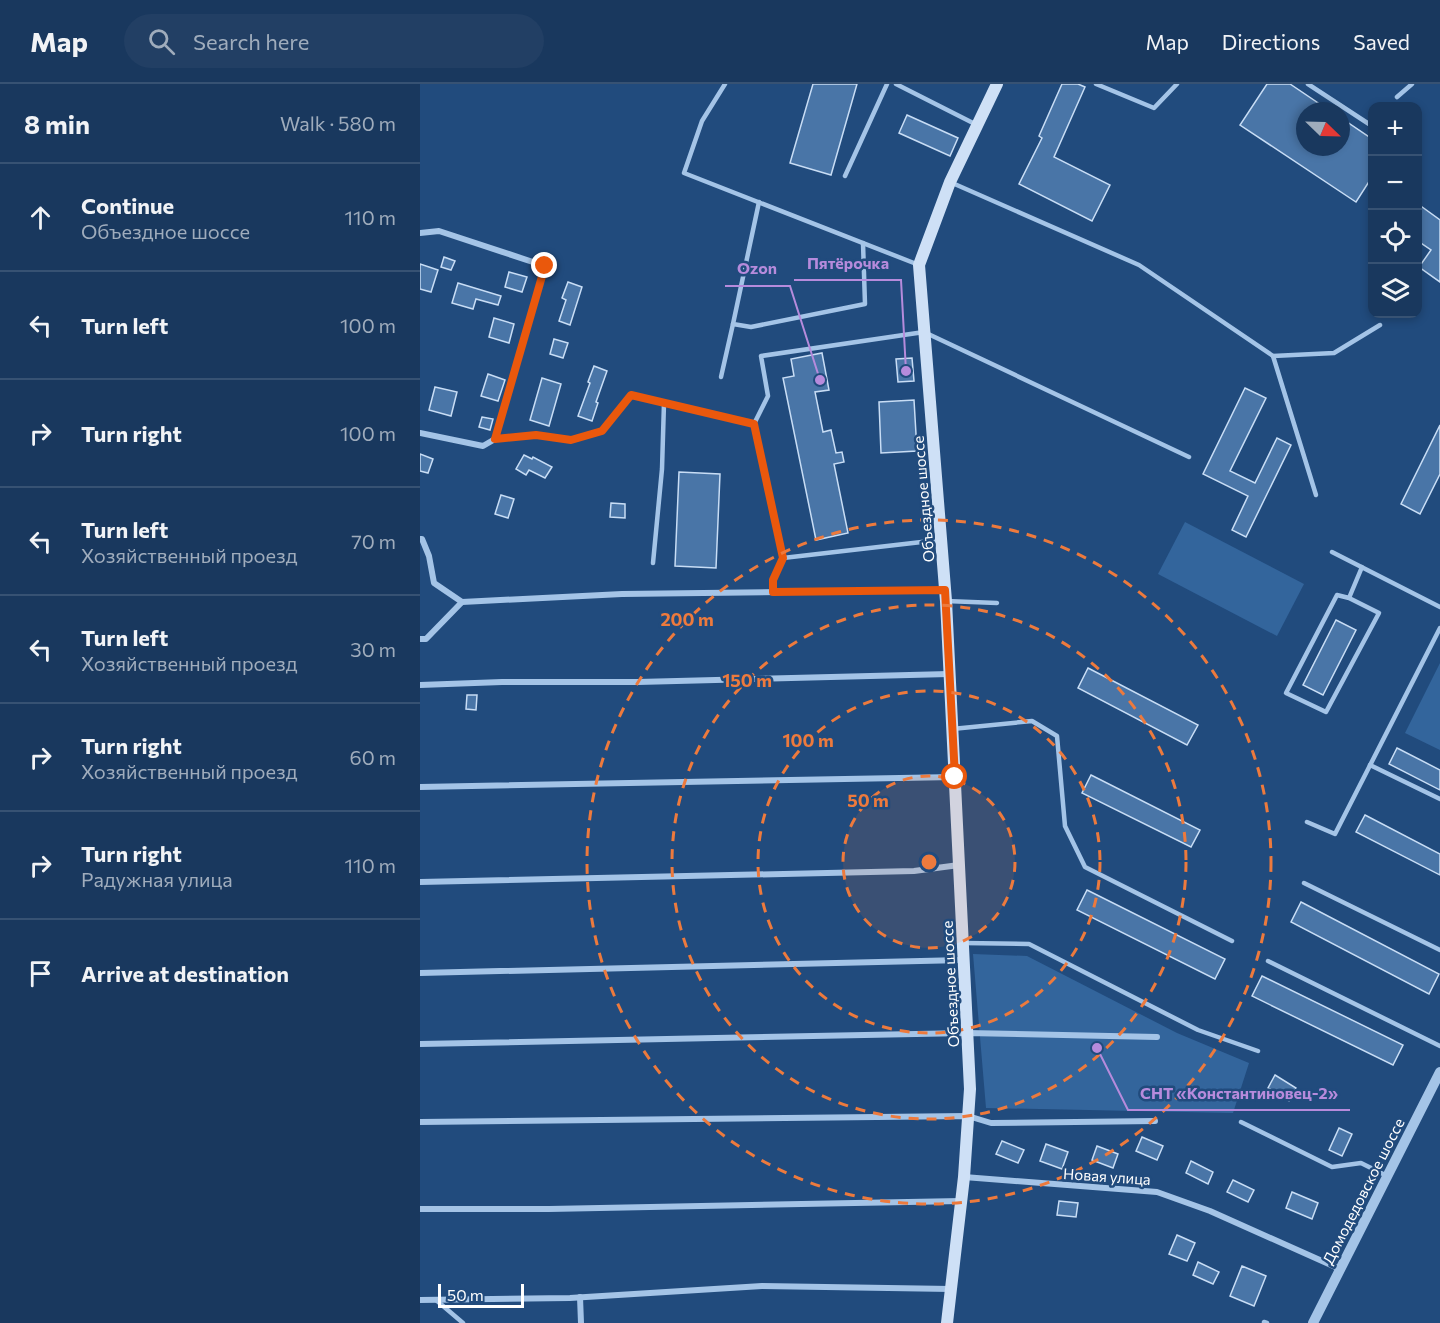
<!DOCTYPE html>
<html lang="en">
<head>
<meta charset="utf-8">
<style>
	body { margin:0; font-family:Commissioner,sans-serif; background:#223f64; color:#f1f3f6 }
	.controls { position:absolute; right:18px; top:18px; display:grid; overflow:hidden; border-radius:12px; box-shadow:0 3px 9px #0003 }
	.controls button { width:54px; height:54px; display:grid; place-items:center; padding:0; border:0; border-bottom:2px solid #375273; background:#19385e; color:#f1f3f6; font:30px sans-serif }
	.compass { position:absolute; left:876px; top:18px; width:54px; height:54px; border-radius:50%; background:#19385e; box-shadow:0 3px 9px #0003; rotate:113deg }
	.scale { position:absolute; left:18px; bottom:15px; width:86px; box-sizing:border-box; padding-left:6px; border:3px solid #fff; border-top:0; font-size:16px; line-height:21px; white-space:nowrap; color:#fff; -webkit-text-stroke:4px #214b7d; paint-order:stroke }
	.stop { position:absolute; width:18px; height:18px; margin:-14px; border:4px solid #ea580c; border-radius:50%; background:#fff }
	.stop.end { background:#ea580c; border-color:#fff; box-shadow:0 2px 6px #0008 }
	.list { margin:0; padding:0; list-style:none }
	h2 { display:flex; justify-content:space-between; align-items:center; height:78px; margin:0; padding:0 24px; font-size:26px }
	h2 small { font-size:20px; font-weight:400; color:#9facbc }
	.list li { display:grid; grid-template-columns:39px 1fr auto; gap:18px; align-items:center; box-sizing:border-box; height:108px; padding:0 24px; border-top:2px solid #375273 }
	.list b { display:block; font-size:22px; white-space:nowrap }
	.list p { margin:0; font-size:20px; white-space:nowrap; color:#9facbc }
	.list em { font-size:20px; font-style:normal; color:#9facbc }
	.icon { flex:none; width:33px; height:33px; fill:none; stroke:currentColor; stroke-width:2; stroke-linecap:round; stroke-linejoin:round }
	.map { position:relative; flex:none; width:1020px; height:1239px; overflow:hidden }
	header { display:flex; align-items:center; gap:36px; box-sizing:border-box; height:84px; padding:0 30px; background:#19385e; border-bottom:2px solid #375273 }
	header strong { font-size:28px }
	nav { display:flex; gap:33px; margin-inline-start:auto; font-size:21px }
	.search { width:420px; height:54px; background:#223f64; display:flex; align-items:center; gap:15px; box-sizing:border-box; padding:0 21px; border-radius:33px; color:#9facbc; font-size:22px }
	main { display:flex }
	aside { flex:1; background:#19385e }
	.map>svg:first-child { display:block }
	.green { fill:#33659c }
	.building { fill:#4975a7; stroke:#c8ddf5; stroke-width:1.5 }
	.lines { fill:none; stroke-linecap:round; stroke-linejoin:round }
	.service { stroke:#a4c4e7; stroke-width:4.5 }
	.minor { stroke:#a4c4e7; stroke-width:6 }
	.tertiary { stroke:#a4c4e7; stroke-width:10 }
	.secondary { stroke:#cee0f6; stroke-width:12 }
	.route { stroke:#ea580c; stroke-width:8 }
	.ring { fill:none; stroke:#ed7a3d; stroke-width:3; stroke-dasharray:10 8 }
	.labels { text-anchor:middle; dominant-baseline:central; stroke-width:5; stroke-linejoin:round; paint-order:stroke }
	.street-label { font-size:15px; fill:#fff; stroke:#214b7d }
	.centre { fill:#ed7a3d; stroke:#214b7d; stroke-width:3 }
	.ring-label { font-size:18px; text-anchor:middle; font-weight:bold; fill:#ed7a3d; stroke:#214b7d; stroke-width:5; stroke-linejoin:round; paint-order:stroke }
	.leader { fill:none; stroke:#b68bdc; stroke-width:2 }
	.callout-dot { fill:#b68bdc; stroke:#214b7d; stroke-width:2 }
	.callout-label { font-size:16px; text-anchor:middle; font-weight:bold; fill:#b68bdc; stroke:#214b7d; stroke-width:5; stroke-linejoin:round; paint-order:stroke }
</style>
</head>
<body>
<header>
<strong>Map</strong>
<div class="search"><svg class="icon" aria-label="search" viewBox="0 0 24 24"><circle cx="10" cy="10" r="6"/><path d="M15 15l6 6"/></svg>Search here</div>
<nav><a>Map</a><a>Directions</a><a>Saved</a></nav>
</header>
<main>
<aside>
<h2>8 min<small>Walk · 580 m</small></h2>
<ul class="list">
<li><svg class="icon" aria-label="ahead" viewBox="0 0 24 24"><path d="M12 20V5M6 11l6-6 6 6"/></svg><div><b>Continue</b><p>Объездное шоссе</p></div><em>110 m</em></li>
<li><svg class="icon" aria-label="left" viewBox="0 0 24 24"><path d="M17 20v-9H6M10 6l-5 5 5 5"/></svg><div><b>Turn left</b></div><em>100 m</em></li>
<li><svg class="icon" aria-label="right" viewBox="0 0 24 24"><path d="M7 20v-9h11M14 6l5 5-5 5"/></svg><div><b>Turn right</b></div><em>100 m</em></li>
<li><svg class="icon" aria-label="left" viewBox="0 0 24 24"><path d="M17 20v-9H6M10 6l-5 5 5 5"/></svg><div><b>Turn left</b><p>Хозяйственный проезд</p></div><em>70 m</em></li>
<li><svg class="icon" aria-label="left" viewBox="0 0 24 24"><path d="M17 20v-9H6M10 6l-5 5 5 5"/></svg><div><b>Turn left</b><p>Хозяйственный проезд</p></div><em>30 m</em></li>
<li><svg class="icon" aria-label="right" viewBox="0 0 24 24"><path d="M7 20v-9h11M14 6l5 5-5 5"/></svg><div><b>Turn right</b><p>Хозяйственный проезд</p></div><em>60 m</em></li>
<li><svg class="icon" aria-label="right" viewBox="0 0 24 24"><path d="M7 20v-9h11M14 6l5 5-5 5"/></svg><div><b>Turn right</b><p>Радужная улица</p></div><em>110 m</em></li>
<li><svg class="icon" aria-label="arrive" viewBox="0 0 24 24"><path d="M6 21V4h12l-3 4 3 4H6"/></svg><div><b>Arrive at destination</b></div></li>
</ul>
</aside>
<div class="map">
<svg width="1020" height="1239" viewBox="0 0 1020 1239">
	<rect width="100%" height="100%" fill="#214b7d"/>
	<g class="green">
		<path d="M765 438 884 500 857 552 738 490Z"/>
		<path d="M1020 579V666L985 649Z"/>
		<path d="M553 870 607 872 757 949 829 979 813 1029 566 1024Z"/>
	</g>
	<g class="building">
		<path d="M393 0H437L411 91 370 79Z"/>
		<path d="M642 0H658L665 3 634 73 690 101 672 137 599 100 622 54 619 52Z"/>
		<path d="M847 0H870L910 27H885V63H921V34L952 55V93L936 118 820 41Z"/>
		<path d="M487 31 538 54 530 72 479 49Z"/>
		<path d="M998 120 1020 136V198L999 183 1011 166 998 157Z"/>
		<path d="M24 173 35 177 31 186 21 183Z"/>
		<path d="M0 180 18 186 11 208 0 205Z"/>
		<path d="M89 188 107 193 102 208 85 203Z"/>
		<path d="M148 198 162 203 150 241 139 237 146 216 142 214Z"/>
		<path d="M38 199 81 212 78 221 56 215 53 225 32 219Z"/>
		<path d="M74 234 94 240 89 259 69 253Z"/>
		<path d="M134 255 148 259 143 274 130 270Z"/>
		<path d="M402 269 409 306 395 308 403 348 411 346 416 369 422 368 424 378 414 380 428 449 396 456 363 294 374 292 371 275Z"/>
		<path d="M492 274 494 297 478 298 476 275Z"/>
		<path d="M174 282 187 287 176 318 178 319 172 337 158 332 170 299 168 298Z"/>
		<path d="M68 290 85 296 78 317 61 312Z"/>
		<path d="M122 294 141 300 129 342 110 336Z"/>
		<path d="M15 303 37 308 31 332 9 326Z"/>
		<path d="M825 304 846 314 810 387 835 399 857 354 871 361 826 453 812 446 828 412 783 390Z"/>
		<path d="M494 316 497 367 461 369 459 318Z"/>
		<path d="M62 333 73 335 70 346 59 343Z"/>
		<path d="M1020 341V390L1000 430 981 420Z"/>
		<path d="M0 370 13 375 8 389 0 387Z"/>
		<path d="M104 371 112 375 113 373 132 383 125 394 109 386 106 391 96 385Z"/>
		<path d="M259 388 300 390 296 484 255 482Z"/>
		<path d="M81 411 94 415 88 434 75 430Z"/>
		<path d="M191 419 205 420V434L190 433Z"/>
		<path d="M916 536 936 546 903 611 883 601Z"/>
		<path d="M668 584 778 641 767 661 658 604Z"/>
		<path d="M47 611H57L56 626 46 625Z"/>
		<path d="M977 664 1020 686V706L969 680Z"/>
		<path d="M671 691 780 746 771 763 662 709Z"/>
		<path d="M945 731 1020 770V791L936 748Z"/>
		<path d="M667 806 805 875 795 895 657 826Z"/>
		<path d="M881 818 1019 890 1009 910 871 838Z"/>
		<path d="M842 892 983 961 973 981 832 912Z"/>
		<path d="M855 991 876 1004 869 1017 848 1004Z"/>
		<path d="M919 1044 932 1050 922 1072 909 1066Z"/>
		<path d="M722 1053 743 1062 737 1076 716 1067Z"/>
		<path d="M582 1057 604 1066 598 1079 576 1070Z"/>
		<path d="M626 1060 648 1068 642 1085 620 1077Z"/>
		<path d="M677 1062 698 1070 693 1084 672 1076Z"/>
		<path d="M771 1077 793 1088 788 1100 766 1089Z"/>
		<path d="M813 1096 834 1106 828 1118 807 1108Z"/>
		<path d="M872 1108 898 1119 892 1135 866 1124Z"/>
		<path d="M639 1117 658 1119 656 1133 637 1131Z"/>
		<path d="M757 1151 775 1159 767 1177 749 1170Z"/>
		<path d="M778 1178 799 1188 793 1200 773 1191Z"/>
		<path d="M822 1182 846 1192 834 1222 810 1212Z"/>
	</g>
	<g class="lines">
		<g class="service">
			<path d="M305 0 282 37 264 89 499 181"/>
			<path d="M476 0 557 41"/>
			<path d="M676 0 734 24 757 0"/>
			<path d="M888 0 952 42"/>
			<path d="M977 13 992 0"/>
			<path d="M425 92 467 0"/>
			<path d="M530 98 719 181 853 272 914 269 960 241"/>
			<path d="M339 118 313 240 331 243 445 220 443 159"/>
			<path d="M853 272 896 411"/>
			<path d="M301 293 313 240"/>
			<path d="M519 456 363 474 334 340 348 312 341 272 504 248 769 373"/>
			<path d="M912 468 1020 523"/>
			<path d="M233 479 242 385 244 319"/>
			<path d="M353 508V496L363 474"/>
			<path d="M929 514 959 529 906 628 866 609 917 511 929 514 942 483"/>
			<path d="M526 517 577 519"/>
			<path d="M532 645 612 637 637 652 645 742 665 783 812 857"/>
			<path d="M950 681 1020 715"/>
			<path d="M887 738 915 750 1020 544"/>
			<path d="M884 799 1020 866"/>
			<path d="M543 859 609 860 778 946 838 967"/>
			<path d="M848 877 1020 962"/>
			<path d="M821 1038 912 1083 941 1079 967 1092"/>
			<path d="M16 1216 43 1239"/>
			<path d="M844 1238 847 1239"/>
		</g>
		<g class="minor">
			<path d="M0 149 19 147 125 182 75 355"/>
			<path d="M0 349 63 362 75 355 115 351 151 356 182 347 211 311 334 340"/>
			<path d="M0 455H2L9 472 14 499 42 518"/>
			<path d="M0 555H6L42 518 202 510 525 506"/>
			<path d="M0 601 82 598H218L529 590"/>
			<path d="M0 703 535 693"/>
			<path d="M0 798 494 787 539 781"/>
			<path d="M0 889 543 876"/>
			<path d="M0 960 547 949 737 953"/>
			<path d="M0 1038 548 1032 571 1039 735 1037"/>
			<path d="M544 1093 737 1108 790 1127 920 1185"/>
			<path d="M0 1125H129L541 1117"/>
			<path d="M160 1213 161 1239"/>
			<path d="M0 1216 150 1214 342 1202 531 1205"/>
		</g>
		<path class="tertiary" d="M893 1239 1020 988"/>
		<path class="secondary" d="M527 1239 544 1093 550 1005 526 517 499 181 530 98 577 0"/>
	</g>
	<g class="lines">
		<path class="route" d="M125 182 75 355 116 351 151 356 182 347 211 311 334 340 363 474 353 496V508L525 506 535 693"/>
	</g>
	<circle cx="509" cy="778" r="86" fill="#ed7a3d" fill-opacity=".12"/>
	<g class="ring">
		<circle cx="509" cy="778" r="86"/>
		<circle cx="509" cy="778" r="171"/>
		<circle cx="509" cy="778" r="257"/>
		<circle cx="509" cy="778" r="342"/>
	</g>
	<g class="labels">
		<g class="street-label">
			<text transform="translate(503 415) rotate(-95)">Объездное шоссе</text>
			<text transform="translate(530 900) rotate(-93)">Объездное шоссе</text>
			<text transform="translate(687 1092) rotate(4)">Новая улица</text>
			<text transform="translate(943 1107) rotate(-63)">Домодедовское шоссе</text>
		</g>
	</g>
	<circle cx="509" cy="778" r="9" class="centre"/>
	<g class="ring-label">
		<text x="267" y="542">200 m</text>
		<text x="327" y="603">150 m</text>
		<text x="388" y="663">100 m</text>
		<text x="448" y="723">50 m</text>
	</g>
	<path class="leader" d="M486 287L481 196H374M400 296L370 202H305M677 964L708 1026H930"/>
	<g class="callout-dot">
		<circle cx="486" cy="287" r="6"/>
		<circle cx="400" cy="296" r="6"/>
		<circle cx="677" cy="964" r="6"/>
	</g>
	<g class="callout-label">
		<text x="428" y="185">Пятёрочка</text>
		<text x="337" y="190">Ozon</text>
		<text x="819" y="1015">СНТ «Константиновец-2»</text>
	</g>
</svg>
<div class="controls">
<button>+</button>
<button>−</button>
<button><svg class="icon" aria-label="locate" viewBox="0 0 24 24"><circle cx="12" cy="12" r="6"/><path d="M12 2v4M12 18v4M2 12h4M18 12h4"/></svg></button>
<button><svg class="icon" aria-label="layers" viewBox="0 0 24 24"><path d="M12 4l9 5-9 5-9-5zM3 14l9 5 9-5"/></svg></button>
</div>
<svg class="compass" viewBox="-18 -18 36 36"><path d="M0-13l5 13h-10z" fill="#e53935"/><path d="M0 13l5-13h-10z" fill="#9facbc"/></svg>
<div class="scale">50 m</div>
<div class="stop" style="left:535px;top:693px"></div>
<div class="stop end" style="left:125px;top:182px"></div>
</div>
</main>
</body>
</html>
